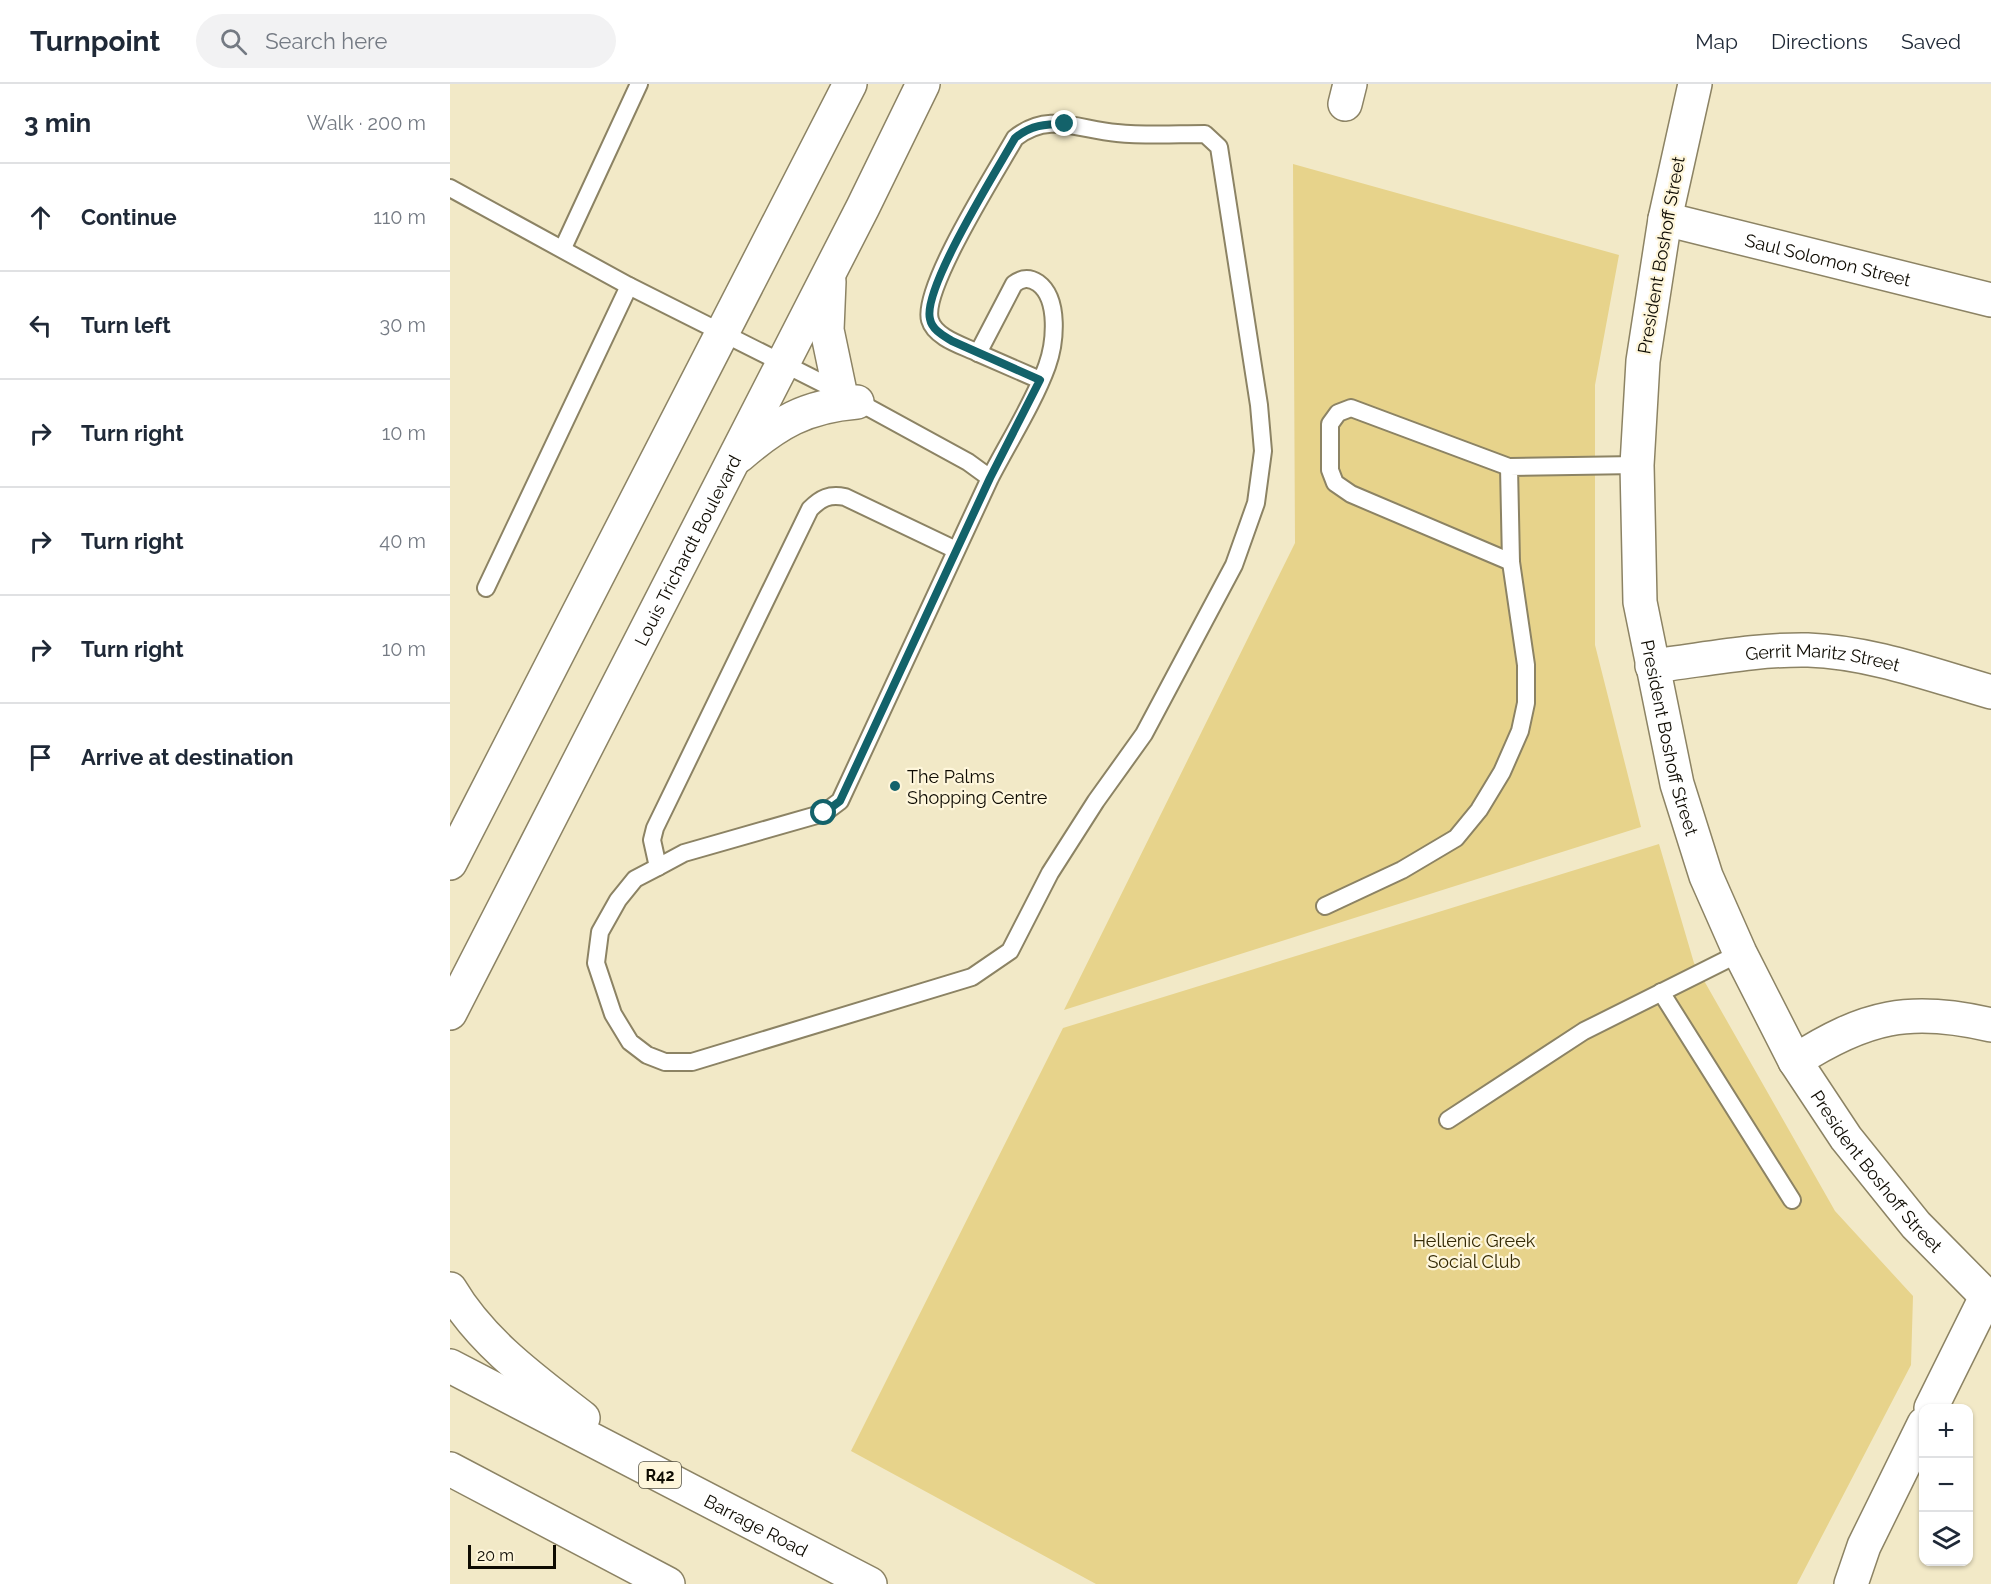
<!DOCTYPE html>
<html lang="en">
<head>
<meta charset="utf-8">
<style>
	body { margin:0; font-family:Raleway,sans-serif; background:#f2f2f3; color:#1f2937 }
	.controls { position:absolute; right:18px; bottom:18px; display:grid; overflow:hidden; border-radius:12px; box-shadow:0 2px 4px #0004 }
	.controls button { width:54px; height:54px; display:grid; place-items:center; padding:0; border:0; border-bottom:2px solid #e0e1e3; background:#fff; color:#1f2937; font:30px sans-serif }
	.scale { position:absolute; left:18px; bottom:15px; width:88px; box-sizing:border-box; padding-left:6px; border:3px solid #0e0b02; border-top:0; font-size:16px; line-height:21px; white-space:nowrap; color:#0e0b02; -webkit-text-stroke:4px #fef6db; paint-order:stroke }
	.stop { position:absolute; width:18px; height:18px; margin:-14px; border:4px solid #13626a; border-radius:50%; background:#fff }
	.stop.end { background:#13626a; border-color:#fff; box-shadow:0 2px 6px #0008 }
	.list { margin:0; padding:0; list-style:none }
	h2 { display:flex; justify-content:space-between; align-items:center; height:78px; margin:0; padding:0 24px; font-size:26px }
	h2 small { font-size:20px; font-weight:400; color:#747a83 }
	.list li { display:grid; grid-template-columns:39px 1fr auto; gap:18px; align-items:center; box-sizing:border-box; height:108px; padding:0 24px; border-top:2px solid #e0e1e3 }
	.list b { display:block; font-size:22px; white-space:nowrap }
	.list em { font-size:20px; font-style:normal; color:#747a83 }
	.icon { flex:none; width:33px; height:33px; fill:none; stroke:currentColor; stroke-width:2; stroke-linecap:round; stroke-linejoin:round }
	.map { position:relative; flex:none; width:1541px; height:1500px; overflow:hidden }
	header { display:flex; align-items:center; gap:36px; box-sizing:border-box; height:84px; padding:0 30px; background:#fff; border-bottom:2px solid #e0e1e3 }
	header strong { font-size:28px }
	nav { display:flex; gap:33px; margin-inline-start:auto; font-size:21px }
	.search { width:420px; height:54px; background:#f2f2f3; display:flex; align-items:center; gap:15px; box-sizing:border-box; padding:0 21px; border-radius:33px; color:#747a83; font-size:22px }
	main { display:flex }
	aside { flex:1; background:#fff }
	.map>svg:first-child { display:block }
	.green { fill:#e7d38b }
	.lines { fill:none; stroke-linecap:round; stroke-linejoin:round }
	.service-casing { stroke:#8c8364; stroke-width:20 }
	.minor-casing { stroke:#8c8364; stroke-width:36 }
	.tertiary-casing { stroke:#8c8364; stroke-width:36 }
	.primary-casing { stroke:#8c8364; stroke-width:36 }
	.service { stroke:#fff; stroke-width:16 }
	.minor { stroke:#fff; stroke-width:33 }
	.tertiary { stroke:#fff; stroke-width:33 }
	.primary { stroke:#fff; stroke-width:33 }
	.route { stroke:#13626a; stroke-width:8 }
	.poi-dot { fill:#13626a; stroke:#fef6db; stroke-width:2 }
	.labels { text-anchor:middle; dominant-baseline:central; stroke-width:4.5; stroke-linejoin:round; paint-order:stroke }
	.shield { fill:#fef6db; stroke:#565243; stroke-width:1.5 }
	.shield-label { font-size:16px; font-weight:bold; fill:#0e0b02 }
	.street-label { font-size:18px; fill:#0e0b02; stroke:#fef6db }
	.poi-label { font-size:18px; fill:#0e0b02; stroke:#fef6db; text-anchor:start }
	.park-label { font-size:18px; fill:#342a05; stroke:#fef6db }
</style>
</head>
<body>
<header>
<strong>Turnpoint</strong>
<div class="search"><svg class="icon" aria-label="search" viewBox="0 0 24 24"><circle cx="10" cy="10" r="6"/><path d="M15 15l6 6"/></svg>Search here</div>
<nav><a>Map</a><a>Directions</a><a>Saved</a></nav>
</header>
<main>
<aside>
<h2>3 min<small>Walk · 200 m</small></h2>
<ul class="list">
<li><svg class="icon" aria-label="ahead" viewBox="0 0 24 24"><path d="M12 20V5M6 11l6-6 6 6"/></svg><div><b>Continue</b></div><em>110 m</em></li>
<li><svg class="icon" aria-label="left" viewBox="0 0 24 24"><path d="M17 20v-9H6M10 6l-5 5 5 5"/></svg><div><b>Turn left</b></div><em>30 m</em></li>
<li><svg class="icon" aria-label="right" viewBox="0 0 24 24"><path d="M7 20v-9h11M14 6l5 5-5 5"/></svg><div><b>Turn right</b></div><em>10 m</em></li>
<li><svg class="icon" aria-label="right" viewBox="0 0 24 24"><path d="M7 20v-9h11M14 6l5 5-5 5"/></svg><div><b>Turn right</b></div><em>40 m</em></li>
<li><svg class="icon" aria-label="right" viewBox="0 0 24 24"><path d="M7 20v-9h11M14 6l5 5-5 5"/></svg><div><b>Turn right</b></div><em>10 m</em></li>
<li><svg class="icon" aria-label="arrive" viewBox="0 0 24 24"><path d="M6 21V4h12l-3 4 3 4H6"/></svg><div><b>Arrive at destination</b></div></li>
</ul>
</aside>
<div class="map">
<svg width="1541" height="1500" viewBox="0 0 1541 1500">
	<rect width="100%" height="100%" fill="#f2e9c7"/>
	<g class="green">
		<path d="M843 80 1169 171 1145 301V561L1191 743 614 926 845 459Z"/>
		<path d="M1209 760 1244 879 1385 1127 1463 1212 1461 1281 1347 1500H646L401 1367 613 944Z"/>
	</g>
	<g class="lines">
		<defs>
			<g id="service">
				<path d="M0 104 179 202 390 308 518 378 540 394 390 717 374 729 234 769 208 783 185 795 168 816 150 848 146 879 163 930 180 958 197 971 215 978H242L522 893 560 867 600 789 646 717 694 650 784 481 806 419 813 367 809 321 769 63 755 50C726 50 696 52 667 49 629 46 599 27 565 54 547 86 471 205 480 236 485 254 514 262 528 269L564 200C572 194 579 193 588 199 610 215 605 260 597 282 584 318 558 359 540 394"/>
				<path d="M113 164 189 0"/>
				<path d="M528 269 590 296"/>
				<path d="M1059 383 901 324 888 329 880 340V386L885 399 901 410 1061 478"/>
				<path d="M36 504 179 202"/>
				<path d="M208 783 202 756 205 744 360 425C371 414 379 410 395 413L506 466"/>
				<path d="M875 822 952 786 1006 754 1029 726 1052 688 1070 647 1076 619V581L1061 478 1059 383 1187 381"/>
				<path d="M1211 908 1342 1116"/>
				<path d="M998 1036 1134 947 1290 869"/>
			</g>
			<g id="minor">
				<path id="s1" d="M1245 0 1215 135 1193 277 1187 381 1190 518 1227 700 1256 792 1290 869 1345 977 1396 1054 1466 1141 1541 1217"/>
				<path d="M895 20 900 0"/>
				<path id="s2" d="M1215 135 1541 216"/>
				<path id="s3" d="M1202 582C1253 576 1306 565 1358 566 1420 568 1482 591 1541 608"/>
				<path d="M1345 977C1415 932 1460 922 1541 941"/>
				<path d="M1481 1324 1536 1213"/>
				<path d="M1401 1500 1414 1462 1474 1340"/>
			</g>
			<g id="tertiary">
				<path d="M379 197 377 246 390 308"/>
				<path d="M289 372C327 339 356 322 407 318"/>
				<path d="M0 779 400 0"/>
				<path id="s4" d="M0 929 413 123 473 0"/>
			</g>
			<g id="primary">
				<path d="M0 1205C32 1259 84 1296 133 1334"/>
				<path id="s5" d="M0 1282 420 1500"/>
				<path d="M0 1385 218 1500"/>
			</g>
		</defs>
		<use href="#service" class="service-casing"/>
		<use href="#minor" class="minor-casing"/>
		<use href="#tertiary" class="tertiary-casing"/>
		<use href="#primary" class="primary-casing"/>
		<use href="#service" class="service"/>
		<use href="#minor" class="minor"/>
		<use href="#tertiary" class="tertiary"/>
		<use href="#primary" class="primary"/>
	</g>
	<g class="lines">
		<path class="route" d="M374 729 390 717 540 394 590 296 502 257C494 252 482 246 480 235 472 205 547 86 565 54 581 41 595 40 615 40"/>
	</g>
	<circle class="poi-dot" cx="445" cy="702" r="6"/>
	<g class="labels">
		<rect class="shield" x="189" y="1378" width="42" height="26" rx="4.5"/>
		<g class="shield-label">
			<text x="210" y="1391">R42</text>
		</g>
		<g class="street-label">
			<text transform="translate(1211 171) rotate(-80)">President Boshoff Street</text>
			<text stroke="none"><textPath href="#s2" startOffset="168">Saul Solomon Street</textPath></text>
			<text stroke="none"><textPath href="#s4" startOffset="520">Louis Trichardt Boulevard</textPath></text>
			<text stroke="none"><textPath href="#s3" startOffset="172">Gerrit Maritz Street</textPath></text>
			<text stroke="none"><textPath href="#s1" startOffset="662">President Boshoff Street</textPath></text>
			<text stroke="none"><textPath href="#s1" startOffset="1148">President Boshoff Street</textPath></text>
			<text stroke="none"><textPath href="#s5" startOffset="345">Barrage Road</textPath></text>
		</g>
		<g class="poi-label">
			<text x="457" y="692">The Palms<tspan x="457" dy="21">Shopping Centre</tspan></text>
		</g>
		<g class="park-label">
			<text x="1024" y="1156">Hellenic Greek<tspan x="1024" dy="21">Social Club</tspan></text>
		</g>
	</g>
</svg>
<div class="controls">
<button>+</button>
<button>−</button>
<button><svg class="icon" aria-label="layers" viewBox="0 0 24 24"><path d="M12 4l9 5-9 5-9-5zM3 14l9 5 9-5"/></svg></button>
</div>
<div class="scale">20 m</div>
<div class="stop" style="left:374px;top:729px"></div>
<div class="stop end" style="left:615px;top:40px"></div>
</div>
</main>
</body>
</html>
